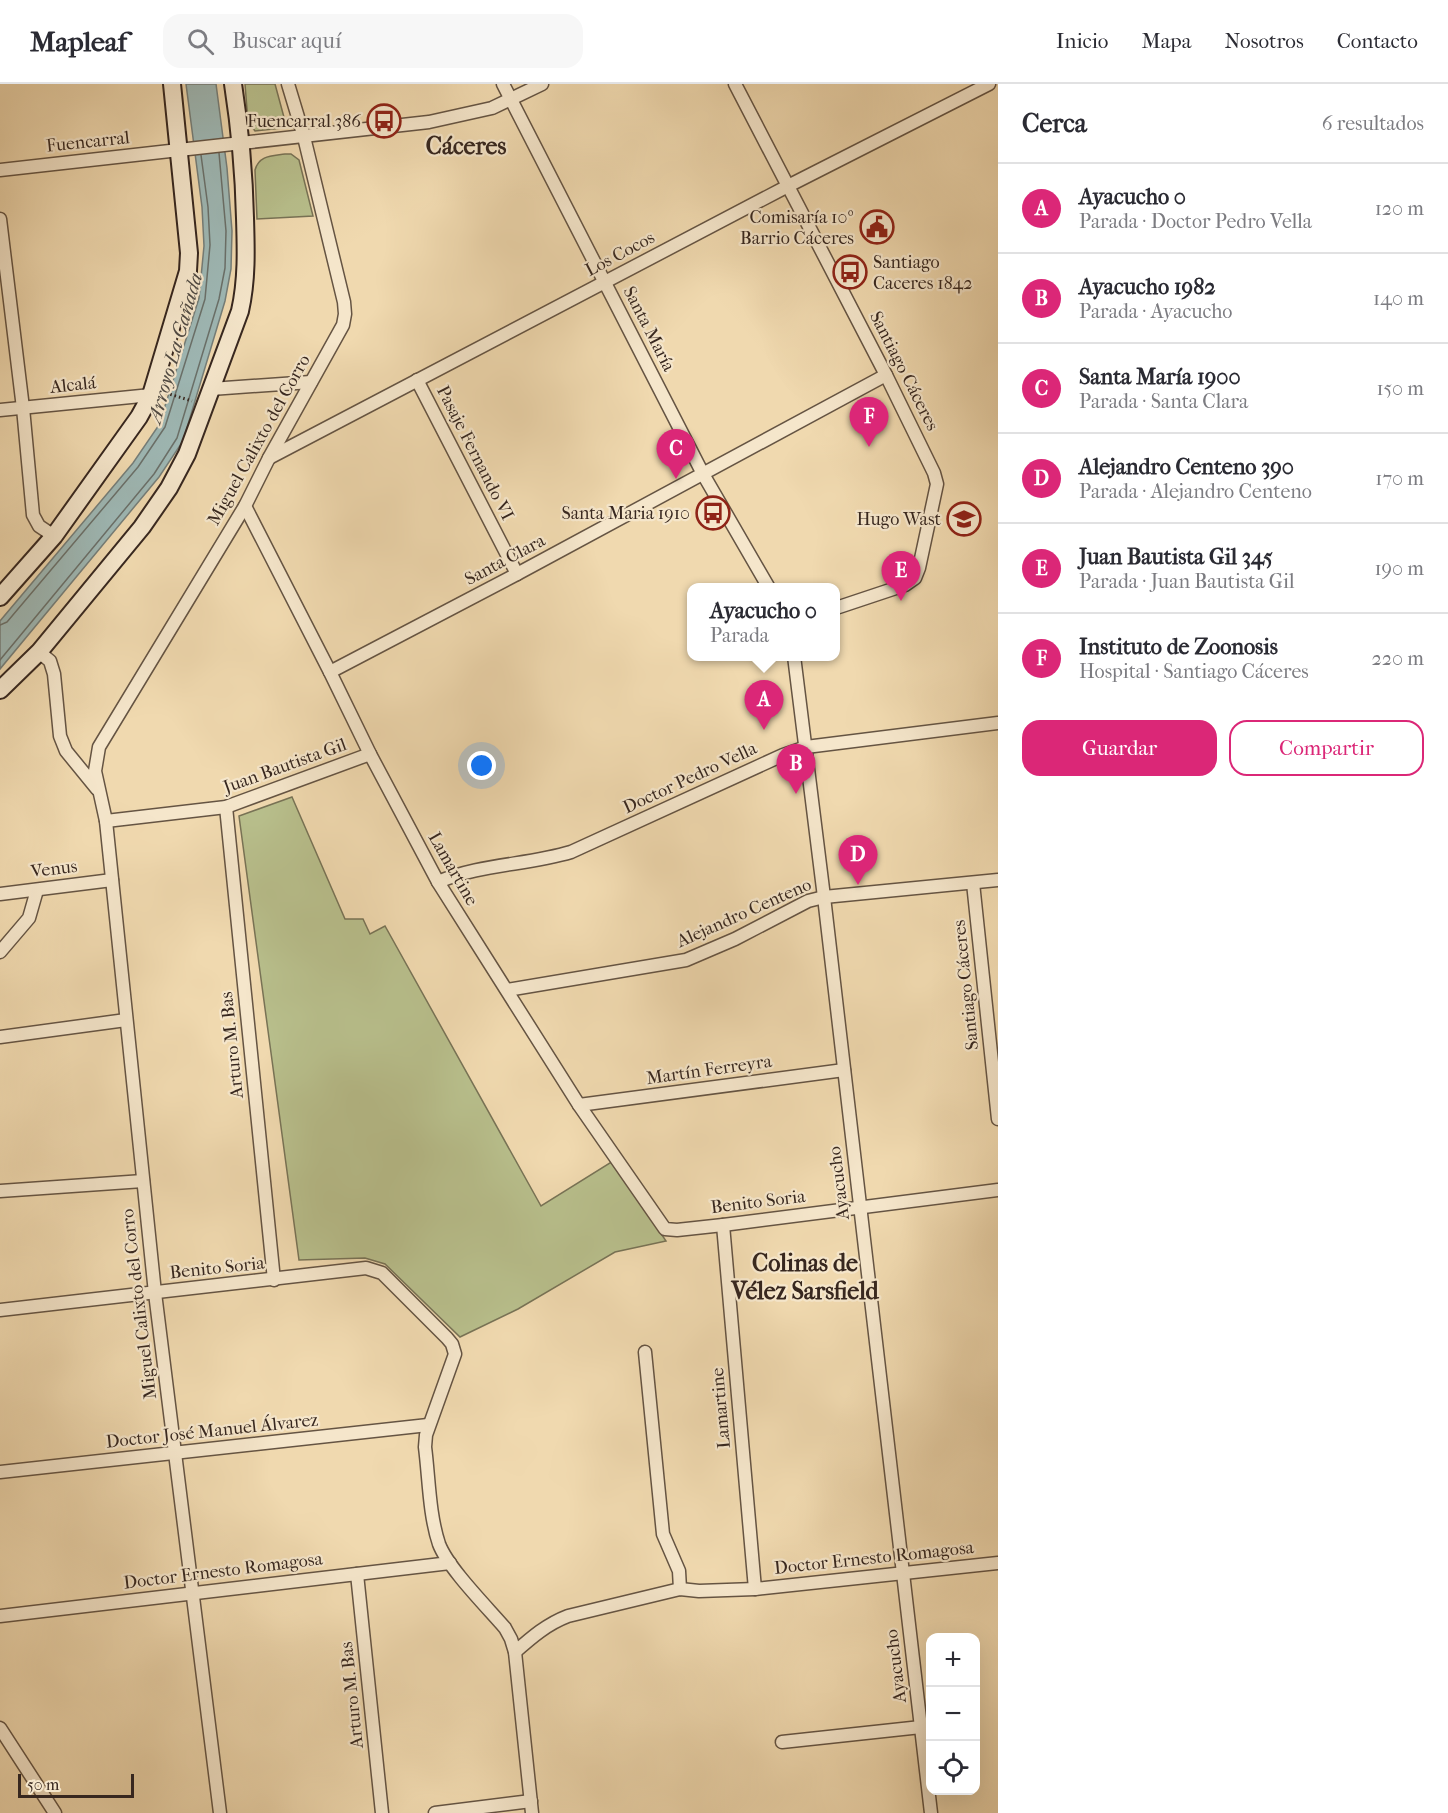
<!DOCTYPE html>
<html lang="es">
<head>
<meta charset="utf-8">
<style>
	body { margin:0; font-family:"IM FELL French Canon",serif; background:#f7f7f7; color:#2b2b33 }
	.controls { position:absolute; right:18px; bottom:18px; display:grid; overflow:hidden; border-radius:12px; box-shadow:0 6px 24px #0002 }
	.controls button { width:54px; height:54px; display:grid; place-items:center; padding:0; border:0; border-bottom:2px solid #e1e1e2; background:#fff; color:#2b2b33; font:30px sans-serif }
	.scale { position:absolute; left:18px; bottom:15px; width:116px; box-sizing:border-box; padding-left:6px; border:3px solid #37271f; border-top:0; font-size:16px; line-height:21px; white-space:nowrap; color:#37271f; -webkit-text-stroke:4px #f5e6cb; paint-order:stroke }
	.you { position:absolute; left:482px; top:682px; width:21px; height:21px; margin:-15px; border:4px solid #fff; border-radius:50%; background:#1a73e8; box-shadow:0 0 0 9px #1a73e833 }
	.badge { display:grid; place-items:center; width:39px; height:39px; border-radius:50%; background:#db2777; color:#fff; font-size:20px; font-weight:700 }
	.pin { position:absolute; translate:-50% -50px; filter:drop-shadow(0 2px 3px #0008) }
	.pin::after { content:''; position:absolute; top:32px; width:21px; height:18px; background:inherit; clip-path:polygon(0 0,100% 0,50% 100%) }
	.popup { position:absolute; left:687px; top:499px; width:153px; height:78px; box-sizing:border-box; display:grid; place-content:center; border-radius:12px; background:#fff; filter:drop-shadow(0 2px 4px #0005); font-size:20px; white-space:nowrap; color:#7c7c81 }
	.popup b { font-size:22px; color:#2b2b33 }
	.popup::after { content:''; position:absolute; left:50%; top:100%; margin-left:-12px; border:12px solid transparent; border-top-color:#fff }
	.list { margin:0; padding:0; list-style:none }
	h2 { display:flex; justify-content:space-between; align-items:center; height:78px; margin:0; padding:0 24px; font-size:26px }
	h2 small { font-size:20px; font-weight:400; color:#7c7c81 }
	.list li { display:grid; grid-template-columns:39px 1fr auto; gap:18px; align-items:center; box-sizing:border-box; height:90px; padding:0 24px; border-top:2px solid #e1e1e2 }
	.list b { display:block; font-size:22px; white-space:nowrap }
	.list p { margin:0; font-size:20px; white-space:nowrap; color:#7c7c81 }
	.list em { font-size:20px; font-style:normal; color:#7c7c81 }
	.actions { display:flex; gap:12px; padding:18px 24px }
	.actions a { flex:1; padding:14px 0; border:2px solid #db2777; border-radius:18px; text-align:center; font-size:21px; color:#db2777 }
	.actions .main { background:#db2777; color:#fff }
	.icon { flex:none; width:33px; height:33px; fill:none; stroke:currentColor; stroke-width:2; stroke-linecap:round; stroke-linejoin:round }
	.map { position:relative; flex:none; width:998px; height:1729px; overflow:hidden }
	header { display:flex; align-items:center; gap:36px; box-sizing:border-box; height:84px; padding:0 30px; background:#fff; border-bottom:2px solid #e1e1e2 }
	header strong { font-size:28px }
	nav { display:flex; gap:33px; margin-inline-start:auto; font-size:21px }
	.search { width:420px; height:54px; background:#f7f7f7; display:flex; align-items:center; gap:15px; box-sizing:border-box; padding:0 21px; border-radius:18px; color:#7c7c81; font-size:22px }
	main { display:flex }
	aside { flex:1; background:#fff }
	.map>svg:first-child { display:block }
	.green { fill:#b8bf8c; stroke:#787356; stroke-width:1.5 }
	.water { fill:#9eb8b5; stroke:#757e79; stroke-width:1.5 }
	.lines { fill:none; stroke-linecap:round; stroke-linejoin:round }
	.shore { stroke:#6a706a; stroke-width:1.5 }
	.minor-casing { stroke:#655443; stroke-width:15 }
	.secondary-casing { stroke:#37271f; stroke-width:20 }
	.path { stroke:#37271f; stroke-width:3; stroke-dasharray:1.5 3; stroke-linecap:butt }
	.minor { stroke:#f5e6cb; stroke-width:12 }
	.secondary { stroke:#f5e6cb; stroke-width:16 }
	.labels { text-anchor:middle; dominant-baseline:central; stroke-width:4.5; stroke-linejoin:round; paint-order:stroke }
	.poi-label { font-size:18px; fill:#37271f; stroke:#f5e6cb; text-anchor:end }
	.street-label { font-size:18px; fill:#37271f; stroke:#f5e6cb }
	.water-label { font-size:20px; font-style:italic; fill:#514b44; stroke:#f5e6cb }
	.district-label { font-size:24px; font-weight:bold; fill:#37271f; stroke:#f5e6cb }
</style>
</head>
<body>
<header>
<strong>Mapleaf</strong>
<div class="search"><svg class="icon" aria-label="search" viewBox="0 0 24 24"><circle cx="10" cy="10" r="6"/><path d="M15 15l6 6"/></svg>Buscar aquí</div>
<nav><a>Inicio</a><a>Mapa</a><a>Nosotros</a><a>Contacto</a></nav>
</header>
<main>
<div class="map">
<svg width="998" height="1729" viewBox="0 0 998 1729">
	<rect width="100%" height="100%" fill="#f0d9af"/>
	<filter id="stains"><feTurbulence type="fractalNoise" baseFrequency=".00333" numOctaves="4"/><feColorMatrix values="0 0 0 0 .2 0 0 0 0 .09 0 0 0 0 .02 0 0 0 .5 -.17"/></filter>
	<radialGradient id="worn" r=".72"><stop offset=".6" stop-color="#630" stop-opacity="0"/><stop offset="1" stop-color="#630" stop-opacity=".3"/></radialGradient>
	<g class="green">
		<path d="M245 0H275L285 37 282 44 255 47 248 38Z"/>
		<path d="M285 70H291L299 76 313 132 257 135 255 86C259 71 272 72 285 70Z"/>
		<path d="M292 713 345 835H363L370 850 385 842 541 1122 613 1077 666 1157 615 1168 518 1225 460 1253 385 1180 365 1174 299 1176 239 732Z"/>
	</g>
	<path class="water" d="M186 0H216L227 84 232 147 231 185 225 217 183 357 159 393 0 585V537L133 379 159 341 199 214 204 162 202 123Z"/>
	<g class="lines">
		<g class="shore">
			<path d="M0 541 7 538 138 383 165 343 205 215 210 161 208 123 201 71"/>
			<path d="M0 576 154 390 177 354 219 215 225 184 226 147 219 69"/>
		</g>
		<defs>
			<g id="minor">
				<path d="M503 0 703 390 769 504"/>
				<path d="M735 0 886 291 934 389 937 400 919 484 915 494 905 501 836 524"/>
				<path d="M0 86 429 38 492 24 542 0"/>
				<path d="M0 135 23 324 33 431 39 442 54 452"/>
				<path d="M417 296 517 490"/>
				<path d="M211 305 311 298"/>
				<path d="M0 326 151 311"/>
				<path d="M269 374 788 102 989 0"/>
				<path d="M245 422 330 588 370 670 438 798 579 1021 665 1145 677 1146 723 1141 998 1106"/>
				<path d="M39 568 50 577 54 590 60 652 66 667 97 705"/>
				<path d="M794 572 824 813 931 1729"/>
				<path d="M330 588 517 490 886 291"/>
				<path d="M226 723 274 1196"/>
				<path d="M106 737 226 723 370 670"/>
				<path d="M438 798C480 780 528 781 571 768L783 671 806 663 998 639"/>
				<path d="M973 799 998 1035"/>
				<path d="M0 810 112 796"/>
				<path d="M0 868 29 834 37 806"/>
				<path d="M507 906 686 876 735 855 808 817 824 813 998 796"/>
				<path d="M0 953 126 936"/>
				<path d="M579 1021 844 986"/>
				<path d="M0 1107 143 1097"/>
				<path d="M723 1141 755 1505"/>
				<path d="M0 1226 366 1184 382 1189 447 1254 452 1260 455 1270 426 1351 425 1363C429 1394 429 1430 439 1460 448 1484 487 1523 505 1544L511 1555 515 1568 532 1729"/>
				<path d="M645 1268 663 1450 679 1487 680 1505"/>
				<path d="M0 1388 428 1341"/>
				<path d="M357 1490 382 1729"/>
				<path d="M0 1532 450 1479"/>
				<path d="M515 1568C532 1553 547 1540 568 1532L680 1505 699 1507 755 1505 998 1479"/>
				<path d="M0 1644 55 1729"/>
				<path d="M782 1658 921 1643"/>
				<path d="M220 1729 155 1209 106 737 95 687 99 663 245 422 269 374 343 241 345 230 344 218 304 53 288 0"/>
				<path d="M435 1729 531 1717"/>
			</g>
			<g id="secondary">
				<path d="M0 513 54 452 139 333 151 311 188 187 189 169 172 0"/>
				<path d="M0 606 39 568 142 443 169 404 187 370 240 227C247 196 246 165 245 134 244 89 240 45 233 0"/>
			</g>
		</defs>
		<use href="#minor" class="minor-casing"/>
		<use href="#secondary" class="secondary-casing"/>
		<path class="path" d="M166 309 192 317"/>
		<use href="#minor" class="minor"/>
		<use href="#secondary" class="secondary"/>
	</g>
	<defs>
		<symbol id="bus-ring" viewBox="-11 -11 22 22"><circle r="9.5" fill="#f5e6cb" stroke="#8f2418" stroke-width="1.5"/><path d="M-5-6H5V4H4V6H2V4H-2V6H-4V4H-5ZM-3.5-4V0h7V-4ZM-3.5 1.2v1.5H-2V1.2ZM2 1.2v1.5H3.5V1.2Z" fill="#8f2418"/></symbol>
		<symbol id="civic-ring" viewBox="-11 -11 22 22"><circle r="9.5" fill="#f5e6cb" stroke="#8f2418" stroke-width="1.5"/><path d="M-.6-6.5H3V-4.5H.6V-3L4-1V1h2V6H-6V1h2V-1L-.6-3ZM-1.2 2.5V6h2.4V2.5Z" fill="#8f2418"/></symbol>
		<symbol id="school-ring" viewBox="-11 -11 22 22"><circle r="9.5" fill="#f5e6cb" stroke="#8f2418" stroke-width="1.5"/><path d="M0-5L7-2L0 1L-7-2ZM-4 1L0 2.5L4 1V4Q0 6-4 4Z" fill="#8f2418"/></symbol>
	</defs>
	<g fill-rule="evenodd">
		<use href="#bus-ring" x="365" y="18" width="38" height="38"/>
		<use href="#civic-ring" x="858" y="124" width="38" height="38"/>
		<use href="#bus-ring" x="831" y="169" width="38" height="38"/>
		<use href="#bus-ring" x="694" y="410" width="38" height="38"/>
		<use href="#school-ring" x="945" y="416" width="38" height="38"/>
	</g>
	<g class="labels">
		<g class="poi-label">
			<text x="361" y="37">Fuencarral 386</text>
			<text x="854" y="133">Comisaría 10º<tspan x="854" dy="21">Barrio Cáceres</tspan></text>
			<text x="873" y="178" text-anchor="start">Santiago<tspan x="873" dy="21">Caceres 1842</tspan></text>
			<text x="690" y="429">Santa Maria 1910</text>
			<text x="941" y="435">Hugo Wast</text>
		</g>
		<g class="street-label">
			<text transform="translate(88 58) rotate(-6)">Fuencarral</text>
			<text transform="translate(620 170) rotate(-28)">Los Cocos</text>
			<text transform="translate(649 245) rotate(63)">Santa María</text>
			<text transform="translate(904 287) rotate(63)">Santiago Cáceres</text>
			<text transform="translate(73 301) rotate(-6)">Alcalá</text>
			<text transform="translate(259 356) rotate(-61)">Miguel Calixto del Corro</text>
			<text transform="translate(475 369) rotate(63)">Pasaje Fernando VI</text>
			<text transform="translate(505 476) rotate(-28)">Santa Clara</text>
			<text transform="translate(285 682) rotate(-20)">Juan Bautista Gil</text>
			<text transform="translate(690 694) rotate(-25)">Doctor Pedro Vella</text>
			<text transform="translate(54 785) rotate(-7)">Venus</text>
			<text transform="translate(453 785) rotate(60)">Lamartine</text>
			<text transform="translate(744 829) rotate(-24)">Alejandro Centeno</text>
			<text transform="translate(966 901) rotate(-96)">Santiago Cáceres</text>
			<text transform="translate(232 961) rotate(-96)">Arturo M. Bas</text>
			<text transform="translate(709 986) rotate(-8)">Martín Ferreyra</text>
			<text transform="translate(839 1099) rotate(-97)">Ayacucho</text>
			<text transform="translate(758 1118) rotate(-7)">Benito Soria</text>
			<text transform="translate(217 1184) rotate(-6)">Benito Soria</text>
			<text transform="translate(139 1220) rotate(-97)">Miguel Calixto del Corro</text>
			<text transform="translate(721 1324) rotate(-95)">Lamartine</text>
			<text transform="translate(212 1347) rotate(-6)">Doctor José Manuel Álvarez</text>
			<text transform="translate(874 1474) rotate(-6)">Doctor Ernesto Romagosa</text>
			<text transform="translate(223 1487) rotate(-7)">Doctor Ernesto Romagosa</text>
			<text transform="translate(896 1582) rotate(-97)">Ayacucho</text>
			<text transform="translate(352 1611) rotate(-96)">Arturo M. Bas</text>
		</g>
		<g class="water-label">
			<text transform="translate(175 264) rotate(-74)">Arroyo La Cañada</text>
		</g>
		<g class="district-label">
			<text x="466" y="62">Cáceres</text>
			<text x="805" y="1179">Colinas de<tspan x="805" dy="28">Vélez Sarsfield</tspan></text>
		</g>
	</g>
	<rect width="100%" height="100%" filter="url(#stains)"/>
	<rect width="100%" height="100%" fill="url(#worn)"/>
</svg>
<div class="controls">
<button>+</button>
<button>−</button>
<button><svg class="icon" aria-label="locate" viewBox="0 0 24 24"><circle cx="12" cy="12" r="6"/><path d="M12 2v4M12 18v4M2 12h4M18 12h4"/></svg></button>
</div>
<div class="scale">50 m</div>
<div class="you"></div>
<div class="pin badge" style="left:764px;top:646px">A</div>
<div class="popup"><b>Ayacucho 0</b>Parada</div>
<div class="pin badge" style="left:796px;top:710px">B</div>
<div class="pin badge" style="left:676px;top:395px">C</div>
<div class="pin badge" style="left:858px;top:801px">D</div>
<div class="pin badge" style="left:901px;top:517px">E</div>
<div class="pin badge" style="left:869px;top:363px">F</div>
</div>
<aside>
<h2>Cerca<small>6 resultados</small></h2>
<ul class="list">
<li><span class="badge">A</span><div><b>Ayacucho 0</b><p>Parada · Doctor Pedro Vella</p></div><em>120 m</em></li>
<li><span class="badge">B</span><div><b>Ayacucho 1982</b><p>Parada · Ayacucho</p></div><em>140 m</em></li>
<li><span class="badge">C</span><div><b>Santa María 1900</b><p>Parada · Santa Clara</p></div><em>150 m</em></li>
<li><span class="badge">D</span><div><b>Alejandro Centeno 390</b><p>Parada · Alejandro Centeno</p></div><em>170 m</em></li>
<li><span class="badge">E</span><div><b>Juan Bautista Gil 345</b><p>Parada · Juan Bautista Gil</p></div><em>190 m</em></li>
<li><span class="badge">F</span><div><b>Instituto de Zoonosis</b><p>Hospital · Santiago Cáceres</p></div><em>220 m</em></li>
</ul>
<div class="actions"><a class="main">Guardar</a><a>Compartir</a></div>
</aside>
</main>
</body>
</html>
